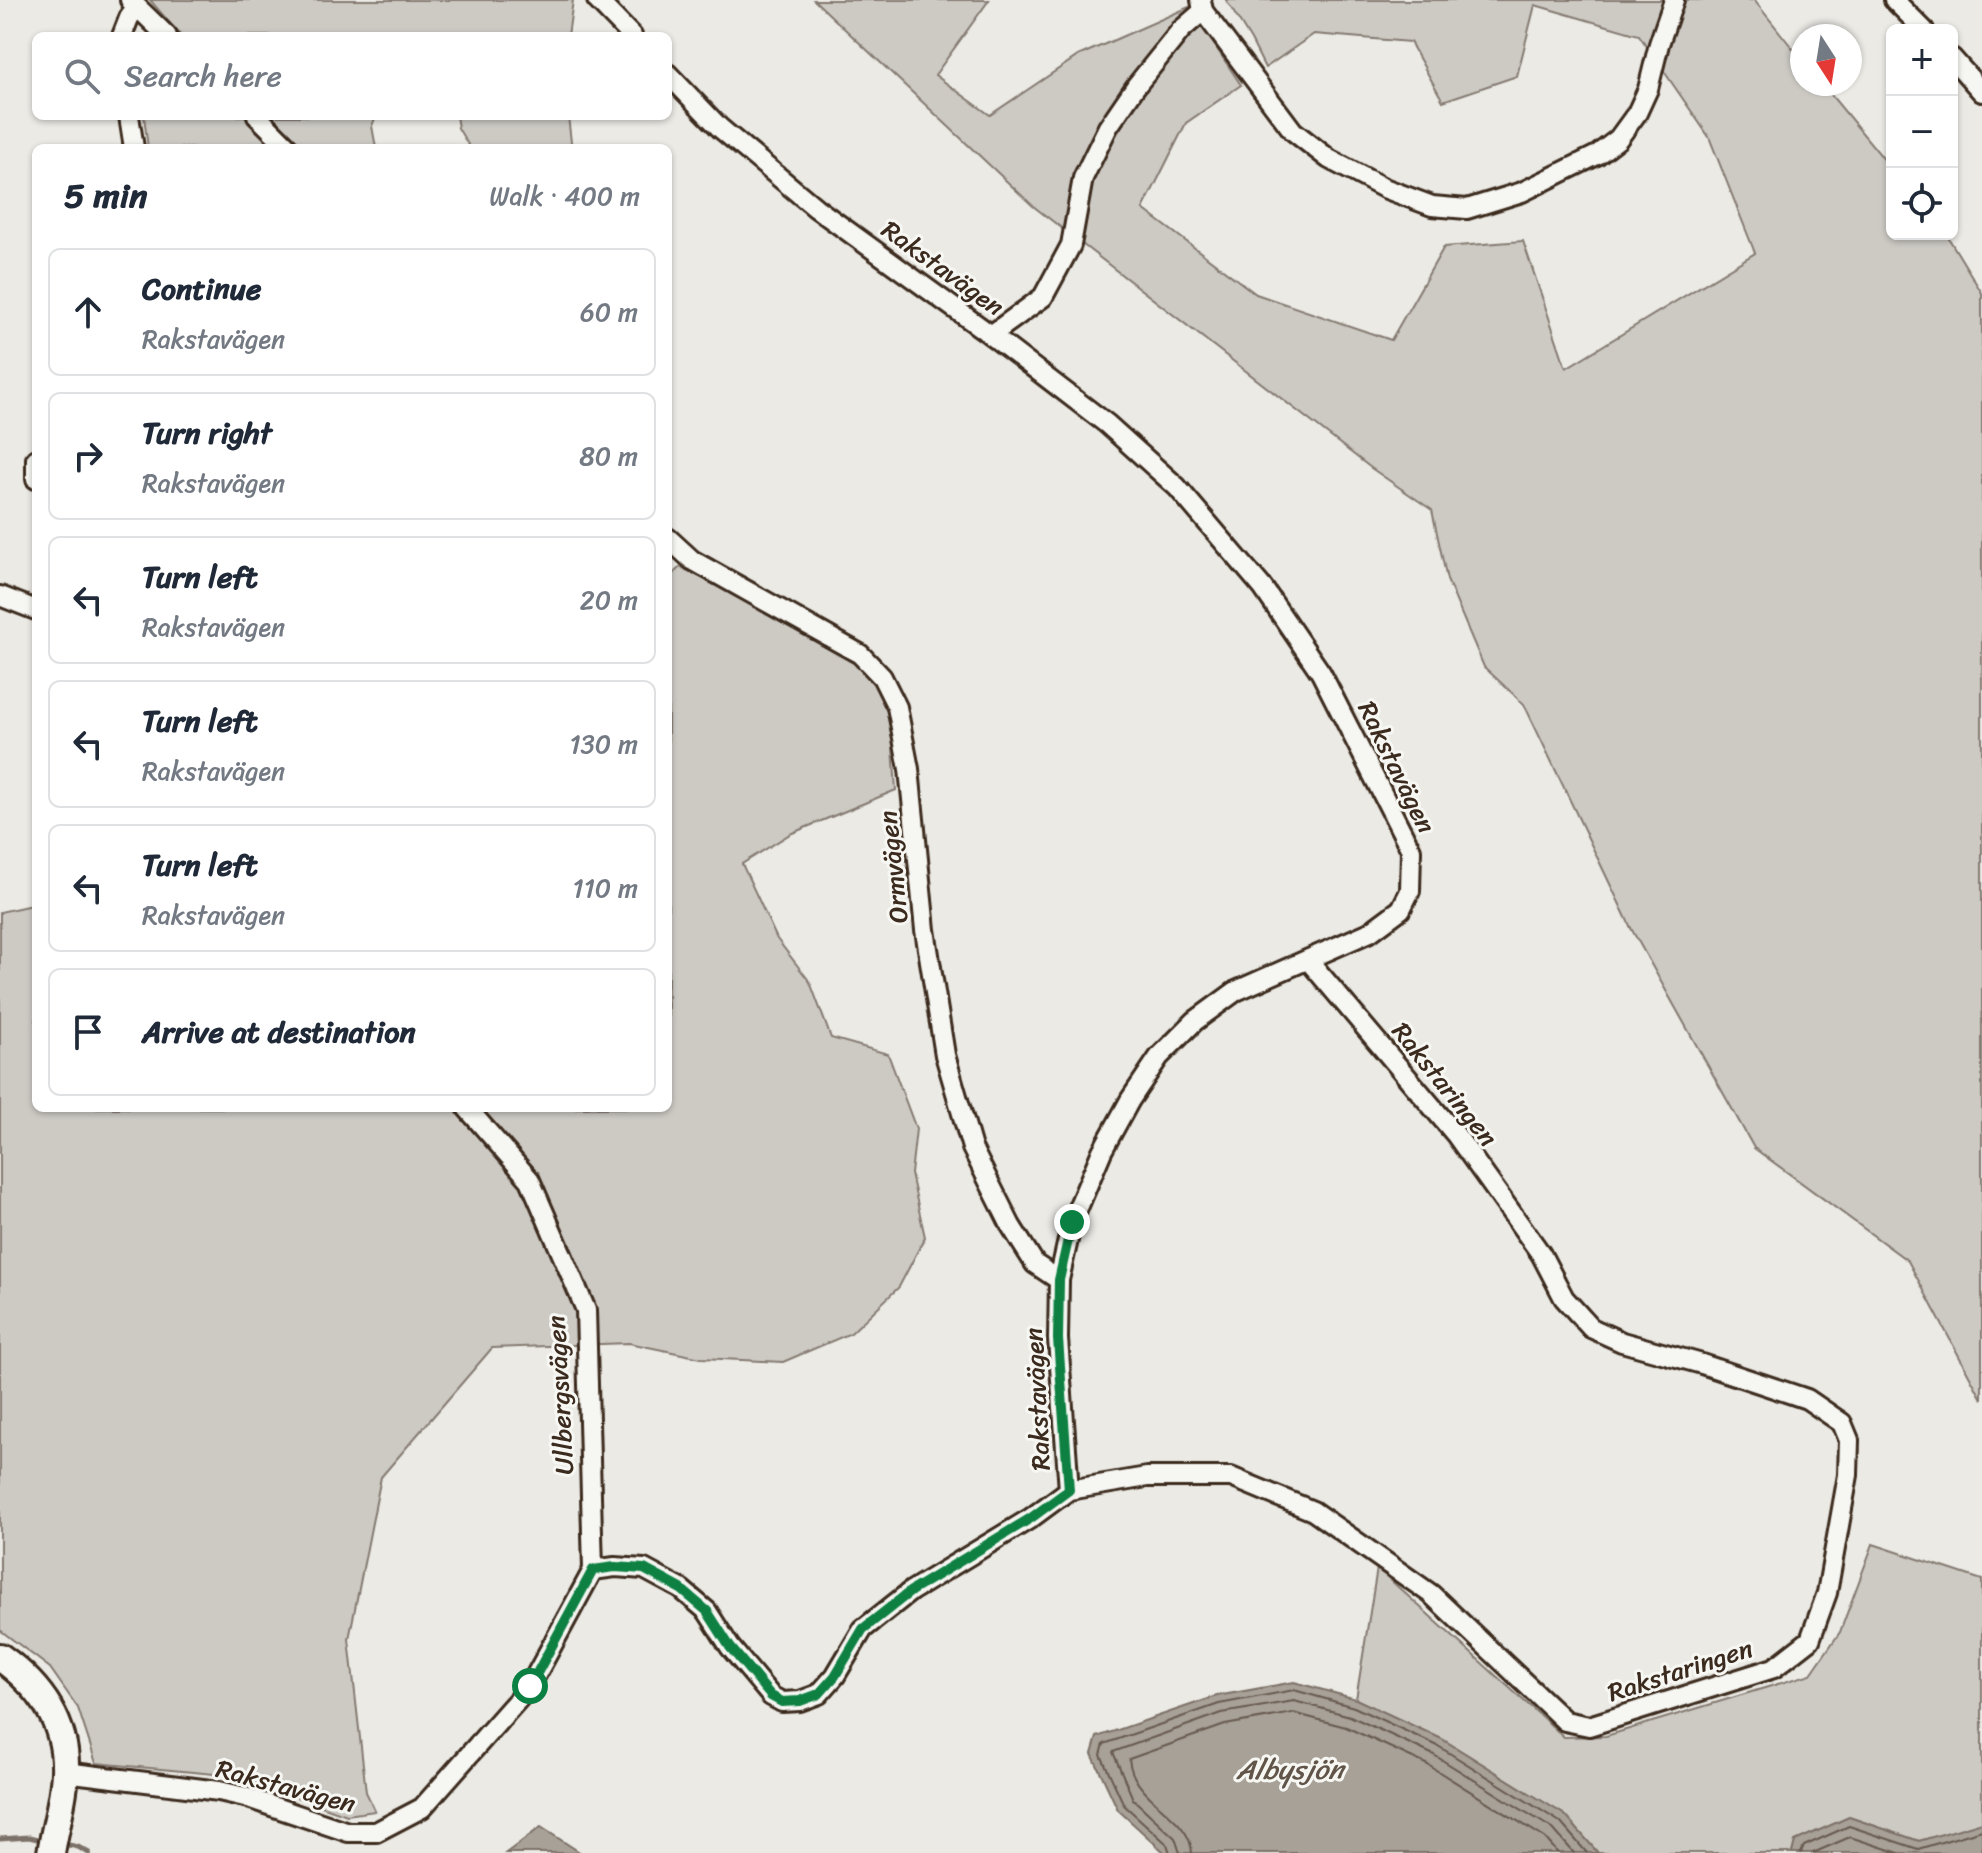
<!DOCTYPE html>
<html lang="en">
<head>
<meta charset="utf-8">
<style>
	body { margin:0; font-family:Sriracha,sans-serif; background:#f2f2f3; color:#1f2937 }
	.controls { position:absolute; right:24px; top:24px; display:grid; overflow:hidden; border-radius:12px; box-shadow:0 2px 6px #0004 }
	.controls button { width:72px; height:72px; display:grid; place-items:center; padding:0; border:0; border-bottom:2px solid #e0e1e3; background:#fff; color:#1f2937; font:40px sans-serif }
	.compass { position:absolute; left:1790px; top:24px; width:72px; height:72px; border-radius:50%; background:#fff; box-shadow:0 2px 6px #0004; rotate:168deg }
	.stop { position:absolute; width:24px; height:24px; margin:-18px; border:6px solid #0b8043; border-radius:50%; background:#fff }
	.stop.end { background:#0b8043; border-color:#fff; box-shadow:0 2px 8px #0008 }
	.list { margin:0; padding:0; list-style:none }
	h2 { display:flex; justify-content:space-between; align-items:center; height:104px; margin:0; padding:0 32px; font-size:34px }
	h2 small { font-size:26px; font-weight:400; color:#747a83 }
	.list li { display:grid; grid-template-columns:52px 1fr auto; gap:24px; align-items:center; box-sizing:border-box; height:128px; margin:0 16px 16px; padding:0 16px; border:2px solid #e0e1e3; border-radius:12px }
	.list b { display:block; font-size:30px; white-space:nowrap }
	.list p { margin:0; font-size:26px; white-space:nowrap; color:#747a83 }
	.list em { font-size:26px; font-style:normal; color:#747a83 }
	.icon { flex:none; width:44px; height:44px; fill:none; stroke:currentColor; stroke-width:2; stroke-linecap:round; stroke-linejoin:round }
	.map { position:relative; flex:none; width:1982px; height:1853px; overflow:hidden }
	.search { position:absolute; background:#fff; box-shadow:0 2px 6px #0004; left:32px; top:32px; width:640px; height:88px; display:flex; align-items:center; gap:20px; box-sizing:border-box; padding:0 28px; border-radius:12px; color:#747a83; font-size:30px }
	.panel { position:absolute; background:#fff; box-shadow:0 2px 6px #0004; left:32px; top:144px; width:640px; height:968px; border-radius:12px }
	.map>svg:first-child { display:block }
	.green { fill:#cdcac4; stroke:#847a71; stroke-width:2 }
	.water { fill:#a8a198; stroke:#7c7167; stroke-width:2 }
	.lines { fill:none; stroke-linecap:round; stroke-linejoin:round }
	.shore { stroke:#675a4f; stroke-width:2 }
	.stream { stroke:#7c7167; stroke-width:5 }
	.street-casing { stroke:#3b2a1e; stroke-width:24 }
	.secondary-casing { stroke:#3b2a1e; stroke-width:32 }
	.street { stroke:#f6f6f2; stroke-width:18 }
	.secondary { stroke:#f6f6f2; stroke-width:26 }
	.route { stroke:#0b8043; stroke-width:10 }
	.labels { text-anchor:middle; dominant-baseline:central; stroke-width:6; stroke-linejoin:round; paint-order:stroke }
	.street-label { font-size:26px; fill:#3b2a1e; stroke:#f6f6f2 }
	.water-label { font-size:28px; font-style:italic; fill:#615449; stroke:#f6f6f2 }
</style>
</head>
<body>
<div class="map">
<svg width="1982" height="1853" viewBox="0 0 1982 1853">
	<rect width="100%" height="100%" fill="#ebeae5"/>
	<filter id="ink" filterUnits="userSpaceOnUse"><feTurbulence type="fractalNoise" baseFrequency=".0125" numOctaves="2"/><feDisplacementMap in="SourceGraphic" scale="16" xChannelSelector="R" yChannelSelector="G"/><feConvolveMatrix kernelMatrix="1 2 1 2 8 2 1 2 1" color-interpolation-filters="sRGB"/></filter>
	<g filter="url(#ink)">
		<g class="green">
			<path d="M150 0H573L568 36H181Z"/>
			<path d="M814 0H989L935 75 990 115 1078 56 1189 7 1241 85 1186 123 1143 209 1256 294 1391 340 1444 247 1523 241 1566 368 1755 253 1709 137 1639 35 1535 5 1517 76 1443 101 1410 42 1314 34 1265 68 1251 40 1226 0H1754L1802 60V84H1822L1892 169V234H1946L1982 293V1399L1908 1261 1754 1148 1632 930 1524 704 1484 667 1447 580 1432 510 1371 468 1033 206Z"/>
			<path d="M144 116H248L273 148H148Z"/>
			<path d="M265 116H376L372 126 376 148H291Z"/>
			<path d="M456 116H568L571 142 575 148H470L458 128Z"/>
			<path d="M680 567 761 606 864 665 890 704 896 790 790 834 742 864 777 939 810 982 831 1038 888 1054 916 1129 911 1174 925 1237 899 1287 851 1333 783 1362 701 1358 629 1343 492 1348 381 1477 349 1639 366 1792 375 1811 347 1815 236 1776 96 1763 78 1708 50 1668 0 1630V912L36 904V1108H668V579Z"/>
			<path d="M1873 1544 1982 1580V1824L1919 1841 1849 1817 1796 1841 1792 1853H1598L1565 1815 1356 1699 1377 1568 1564 1737 1606 1736 1811 1674 1840 1632Z"/>
		</g>
		<g class="water">
			<path d="M1294 1682 1356 1699 1442 1739 1565 1815 1598 1853H1165L1118 1810 1092 1754 1097 1737 1217 1696Z"/>
			<path d="M1849 1817 1919 1841 1982 1822V1853H1792L1795 1841Z"/>
			<path d="M541 1827 581 1853H506Z"/>
		</g>
		<g class="lines">
			<g class="shore">
				<path d="M1170 1853 1167 1844 1124 1805 1101 1755 1104 1744 1219 1704 1294 1690 1354 1707 1438 1746 1560 1822 1587 1853"/>
				<path d="M1180 1853 1175 1838 1133 1799 1113 1752 1222 1713 1294 1701 1350 1716 1434 1755 1553 1829 1574 1853"/>
				<path d="M1192 1853C1190 1814 1133 1802 1129 1759L1225 1725 1293 1713 1346 1727 1428 1765 1545 1838 1558 1853"/>
				<path d="M1801 1853 1804 1846 1849 1826 1918 1849 1982 1830"/>
				<path d="M1813 1853 1850 1837 1899 1853"/>
			</g>
			<g class="stream">
				<path d="M0 1839 29 1837 46 1841"/>
				<path d="M60 1843 78 1847 89 1853"/>
			</g>
			<defs>
				<g id="street">
					<path d="M130 0 167 36"/>
					<path d="M597 0 632 36"/>
					<path d="M1201 0 1203 11 1293 131 1329 159 1384 188 1432 206 1467 209 1522 192 1597 155 1618 139 1637 113 1648 89 1659 44 1674 0"/>
					<path d="M1894 0 1924 30"/>
					<path d="M122 36 129 18 136 8"/>
					<path d="M1952 58 1982 92"/>
					<path d="M668 74 720 128 816 208 991 335 1107 424 1177 487 1263 588 1321 673 1411 850 1410 891 1401 909 1370 932 1236 991 1195 1021 1159 1057 1130 1100 1102 1151 1072 1222 1059 1280 1058 1339 1069 1490"/>
					<path d="M129 116 134 148"/>
					<path d="M257 116 289 148"/>
					<path d="M991 335 1043 297 1071 245 1083 178 1108 127 1136 86 1181 30 1203 11"/>
					<path d="M36 459V479"/>
					<path d="M668 538 692 560 860 654 882 677 897 707 909 769 925 930 945 1055 972 1148 1011 1226 1035 1264 1059 1280"/>
					<path d="M0 596 36 610"/>
					<path d="M467 1108 530 1180 586 1310 593 1570"/>
					<path d="M593 1570 615 1567 644 1569 681 1589 707 1611 730 1647 771 1696 782 1702 800 1701 819 1694 835 1676 863 1629 911 1591 1031 1518 1069 1490 1147 1477H1231L1313 1511 1431 1594 1565 1721 1589 1726 1774 1668 1810 1640 1827 1593 1848 1475 1849 1440 1842 1423 1807 1399 1702 1364 1622 1342 1591 1328 1564 1298 1541 1254 1456 1135 1309 961"/>
					<path d="M65 1772 219 1791 245 1797 348 1832H376L422 1808 530 1686 593 1570"/>
				</g>
				<path id="secondary" d="M0 1657C39 1685 67 1721 65 1772 64 1799 55 1827 51 1853"/>
			</defs>
			<use href="#street" class="street-casing"/>
			<use href="#secondary" class="secondary-casing"/>
			<use href="#street" class="street"/>
			<use href="#secondary" class="secondary"/>
		</g>
	</g>
	<g class="lines" filter="url(#ink)">
		<path class="route" d="M530 1686 593 1570 615 1567 644 1569 681 1589 707 1611 730 1647 771 1696 782 1702 800 1701 819 1694 835 1676 863 1629 911 1591 1031 1518 1069 1490 1058 1339 1059 1280 1072 1222"/>
	</g>
	<g class="labels">
		<g class="street-label">
			<text transform="translate(943 268) rotate(36)">Rakstavägen</text>
			<text transform="translate(1397 767) rotate(64)">Rakstavägen</text>
			<text transform="translate(893 867) rotate(-96)">Ormvägen</text>
			<text transform="translate(1445 1084) rotate(51)">Rakstaringen</text>
			<text transform="translate(560 1395) rotate(-93)">Ullbergsvägen</text>
			<text transform="translate(1037 1399) rotate(-93)">Rakstavägen</text>
			<text transform="translate(1680 1670) rotate(-18)">Rakstaringen</text>
			<text transform="translate(286 1786) rotate(15)">Rakstavägen</text>
		</g>
		<g class="water-label">
			<text x="1290" y="1769">Albysjön</text>
		</g>
	</g>
</svg>
<div class="controls">
<button>+</button>
<button>−</button>
<button><svg class="icon" aria-label="locate" viewBox="0 0 24 24"><circle cx="12" cy="12" r="6"/><path d="M12 2v4M12 18v4M2 12h4M18 12h4"/></svg></button>
</div>
<svg class="compass" viewBox="-18 -18 36 36"><path d="M0-13l5 13h-10z" fill="#e53935"/><path d="M0 13l5-13h-10z" fill="#747a83"/></svg>
<div class="stop" style="left:530px;top:1686px"></div>
<div class="stop end" style="left:1072px;top:1222px"></div>
<div class="search"><svg class="icon" aria-label="search" viewBox="0 0 24 24"><circle cx="10" cy="10" r="6"/><path d="M15 15l6 6"/></svg>Search here</div>
<section class="panel">
<h2>5 min<small>Walk · 400 m</small></h2>
<ul class="list">
<li><svg class="icon" aria-label="ahead" viewBox="0 0 24 24"><path d="M12 20V5M6 11l6-6 6 6"/></svg><div><b>Continue</b><p>Rakstavägen</p></div><em>60 m</em></li>
<li><svg class="icon" aria-label="right" viewBox="0 0 24 24"><path d="M7 20v-9h11M14 6l5 5-5 5"/></svg><div><b>Turn right</b><p>Rakstavägen</p></div><em>80 m</em></li>
<li><svg class="icon" aria-label="left" viewBox="0 0 24 24"><path d="M17 20v-9H6M10 6l-5 5 5 5"/></svg><div><b>Turn left</b><p>Rakstavägen</p></div><em>20 m</em></li>
<li><svg class="icon" aria-label="left" viewBox="0 0 24 24"><path d="M17 20v-9H6M10 6l-5 5 5 5"/></svg><div><b>Turn left</b><p>Rakstavägen</p></div><em>130 m</em></li>
<li><svg class="icon" aria-label="left" viewBox="0 0 24 24"><path d="M17 20v-9H6M10 6l-5 5 5 5"/></svg><div><b>Turn left</b><p>Rakstavägen</p></div><em>110 m</em></li>
<li><svg class="icon" aria-label="arrive" viewBox="0 0 24 24"><path d="M6 21V4h12l-3 4 3 4H6"/></svg><div><b>Arrive at destination</b></div></li>
</ul>
</section>
</div>
</body>
</html>
